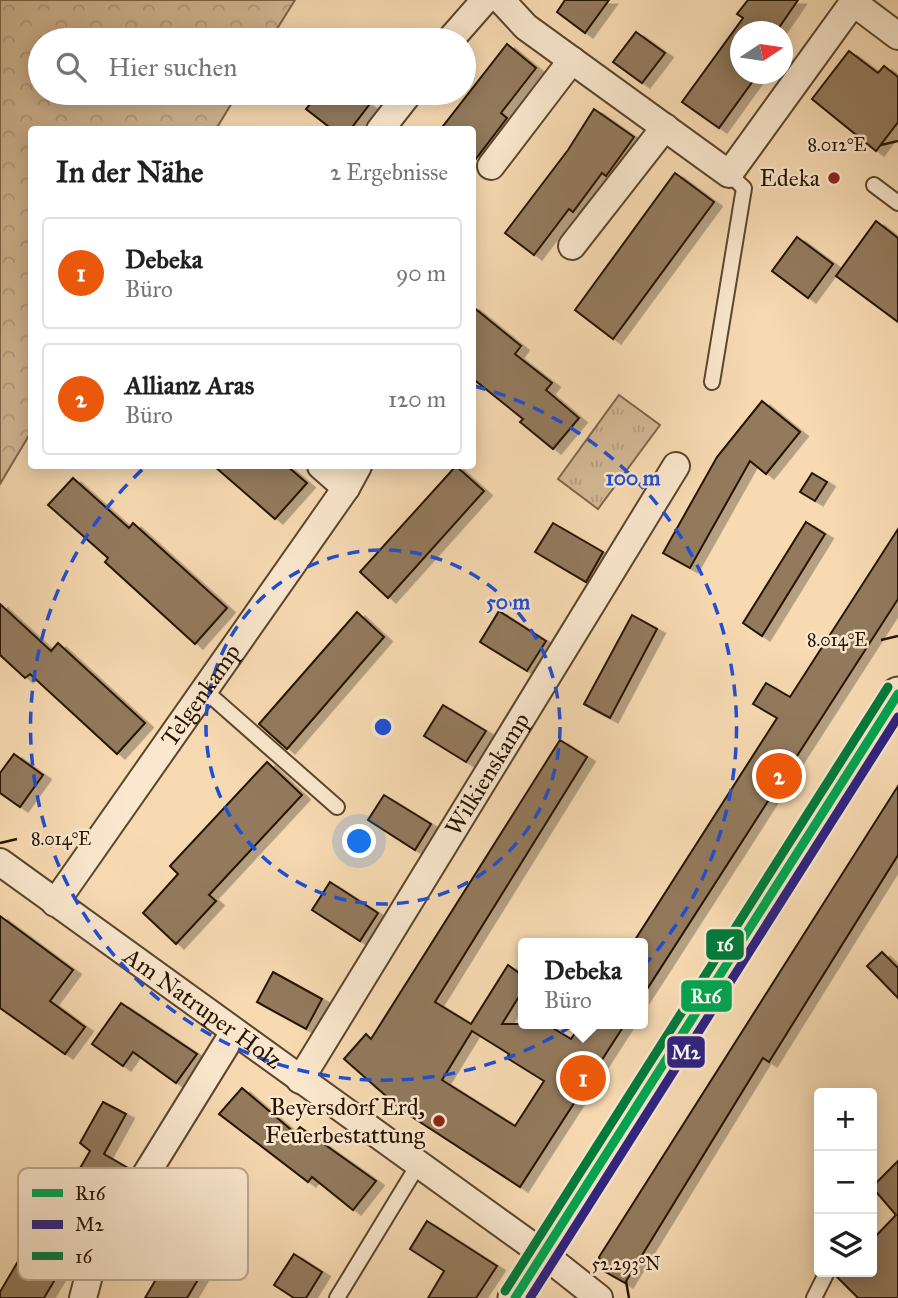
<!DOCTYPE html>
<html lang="de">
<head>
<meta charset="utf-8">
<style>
	body { margin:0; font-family:"IM FELL Great Primer",serif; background:#f2f2f2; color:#202124 }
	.controls { position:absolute; right:21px; bottom:21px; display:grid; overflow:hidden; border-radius:7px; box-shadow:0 4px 18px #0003 }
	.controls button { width:63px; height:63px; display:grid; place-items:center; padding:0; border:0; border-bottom:2px solid #e0e0e0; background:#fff; color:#202124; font:35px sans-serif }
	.compass { position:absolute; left:730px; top:21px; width:63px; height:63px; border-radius:50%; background:#fff; box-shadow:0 4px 18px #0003; rotate:77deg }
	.you { position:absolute; left:360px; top:842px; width:24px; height:24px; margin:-18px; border:5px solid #fff; border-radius:50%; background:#1a73e8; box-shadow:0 0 0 10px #1a73e833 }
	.badge { display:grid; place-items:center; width:46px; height:46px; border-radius:50%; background:#ea580c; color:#fff; font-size:23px; font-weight:700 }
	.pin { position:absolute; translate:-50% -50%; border:4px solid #fff; box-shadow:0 2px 7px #0006 }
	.popup { position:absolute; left:518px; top:938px; width:130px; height:91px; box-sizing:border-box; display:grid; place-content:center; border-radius:7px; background:#fff; filter:drop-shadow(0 2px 5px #0005); font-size:23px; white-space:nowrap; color:#757577 }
	.popup b { font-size:26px; color:#202124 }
	.popup::after { content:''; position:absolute; left:50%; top:100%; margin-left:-14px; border:14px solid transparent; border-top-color:#fff }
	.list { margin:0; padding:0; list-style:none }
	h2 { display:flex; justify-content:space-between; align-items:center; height:91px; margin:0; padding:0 28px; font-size:30px }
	h2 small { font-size:23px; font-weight:400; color:#757577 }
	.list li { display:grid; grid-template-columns:46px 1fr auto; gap:21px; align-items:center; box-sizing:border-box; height:112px; margin:0 14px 14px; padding:0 14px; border:2px solid #e0e0e0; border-radius:7px }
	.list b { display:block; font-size:26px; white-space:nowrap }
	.list p { margin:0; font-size:23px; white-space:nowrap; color:#757577 }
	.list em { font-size:23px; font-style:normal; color:#757577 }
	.icon { flex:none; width:38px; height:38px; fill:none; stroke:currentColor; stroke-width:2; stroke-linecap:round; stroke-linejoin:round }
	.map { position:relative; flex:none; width:898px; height:1298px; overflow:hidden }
	.search { position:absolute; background:#fff; box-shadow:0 4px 18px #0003; left:28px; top:28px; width:448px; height:77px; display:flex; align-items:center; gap:18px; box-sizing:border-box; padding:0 24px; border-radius:38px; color:#757577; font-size:26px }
	.panel { position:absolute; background:#fff; box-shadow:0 4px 18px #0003; left:28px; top:126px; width:448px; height:343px; border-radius:7px }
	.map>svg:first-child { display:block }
	.grass { fill:url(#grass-tufts); stroke:#7c664a; stroke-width:2 }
	.forest { fill:url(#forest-crowns); stroke:#7c664a; stroke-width:2 }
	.building { fill:#937a5d; stroke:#261300; stroke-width:2; fill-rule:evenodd; filter:url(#shadow) }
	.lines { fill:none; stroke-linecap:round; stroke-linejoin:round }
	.service-casing { stroke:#5a452c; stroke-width:18 }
	.minor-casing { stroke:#5a452c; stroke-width:30 }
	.tertiary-casing { stroke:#5a452c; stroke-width:37 }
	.service { stroke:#fae7cd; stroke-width:14 }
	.minor { stroke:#fae7cd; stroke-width:26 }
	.tertiary { stroke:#fae7cd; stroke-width:33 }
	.bus-1-casing { stroke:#fae7cd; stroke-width:14 }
	.bus-2-casing { stroke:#fae7cd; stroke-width:14 }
	.bus-3-casing { stroke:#fae7cd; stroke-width:14 }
	.bus-1 { stroke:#00a651; stroke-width:9 }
	.bus-2 { stroke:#2e2382; stroke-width:9 }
	.bus-3 { stroke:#007b3b; stroke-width:9 }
	.ticks { fill:none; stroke:#261300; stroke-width:2.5 }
	.ring { fill:none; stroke:#1d4ed8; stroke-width:3.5; stroke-dasharray:12 9 }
	.poi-dot { fill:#8f2418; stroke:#fae7cd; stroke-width:2.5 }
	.labels { text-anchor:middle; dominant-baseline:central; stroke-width:5; stroke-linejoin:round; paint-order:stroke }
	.poi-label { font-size:24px; fill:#261300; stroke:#fae7cd; text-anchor:end }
	.street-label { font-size:24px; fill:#261300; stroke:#fae7cd }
	.key { fill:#fae7cd; stroke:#baa790; stroke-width:2 }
	.key-label { font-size:19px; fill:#261300 }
	.ticks-label { font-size:18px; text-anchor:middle; fill:#261300; stroke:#fae7cd; stroke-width:5; stroke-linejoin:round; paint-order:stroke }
	.centre { fill:#1d4ed8; stroke:#fae7cd; stroke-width:3.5 }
	.ring-label { font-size:21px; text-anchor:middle; font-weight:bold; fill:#1d4ed8; stroke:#fae7cd; stroke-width:5; stroke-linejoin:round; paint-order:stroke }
	.line-badge { stroke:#fae7cd; stroke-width:2.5 }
	.badge-label { font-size:19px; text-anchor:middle; font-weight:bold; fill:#fff }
</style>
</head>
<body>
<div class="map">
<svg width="898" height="1298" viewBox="0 0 898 1298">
	<defs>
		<pattern id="grass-tufts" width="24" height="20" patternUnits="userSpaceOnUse" patternTransform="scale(1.75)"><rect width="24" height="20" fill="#d3b894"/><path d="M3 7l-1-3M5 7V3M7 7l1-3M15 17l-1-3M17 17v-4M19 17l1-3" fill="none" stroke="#b59d7e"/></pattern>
		<pattern id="forest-crowns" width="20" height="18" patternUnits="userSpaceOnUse" patternTransform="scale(1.75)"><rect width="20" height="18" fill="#d3b894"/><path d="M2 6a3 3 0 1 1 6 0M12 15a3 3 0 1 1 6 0" fill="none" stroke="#b59d7e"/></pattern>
		<filter id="shadow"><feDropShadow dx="8" dy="4.5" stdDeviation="0" flood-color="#0004"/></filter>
	</defs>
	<rect width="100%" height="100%" fill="#f7dab2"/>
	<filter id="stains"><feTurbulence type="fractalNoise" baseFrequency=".00286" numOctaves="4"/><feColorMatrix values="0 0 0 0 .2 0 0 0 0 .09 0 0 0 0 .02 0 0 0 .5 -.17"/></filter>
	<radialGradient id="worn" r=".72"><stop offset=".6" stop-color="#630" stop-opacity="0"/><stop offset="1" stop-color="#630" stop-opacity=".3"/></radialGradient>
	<path class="grass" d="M619 395 660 425 598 509 558 479Z"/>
	<path class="forest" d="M0 0H295L270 40H40V93H238L216 129 32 130 31 432 0 484Z"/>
	<g class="building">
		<path d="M565 0H609L585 33 557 12Z"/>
		<path d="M748 0H798L776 32H740V74H758L719 128 682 102 743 18 737 14Z"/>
		<path d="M636 32 665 53 642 83 613 62Z"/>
		<path d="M507 44 536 68 501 113 507 118 472 164V130H440Z"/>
		<path d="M849 51 878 73 884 66 898 77V122L876 151 812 99Z"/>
		<path d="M319 93H353L369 105 350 130H333L306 109Z"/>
		<path d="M594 109 634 137 606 176 602 173 573 212 569 209 534 255 505 233 568 150Z"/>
		<path d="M675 173 714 202 613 339 575 310Z"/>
		<path d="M876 221 898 238V322L836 276Z"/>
		<path d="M797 237 833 264 808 298 772 271Z"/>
		<path d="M472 306 521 346 515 354 552 383 546 390 579 418 553 449 520 422 523 419 472 378Z"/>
		<path d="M762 401 800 432 766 474 750 461 690 568 663 553 717 457Z"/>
		<path d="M214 466H287L307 483 275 519Z"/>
		<path d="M456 466 484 491 388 598 360 572Z"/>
		<path d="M812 473 827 482 815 501 800 492Z"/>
		<path d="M73 478 129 528 133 523 227 608 195 644 105 562 108 558 48 505Z"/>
		<path d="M806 522 825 534 762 636 743 623Z"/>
		<path d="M553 523 603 552 586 582 535 552Z"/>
		<path d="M898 529V599L642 997V943H633L777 718 753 704 766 683 790 697Z"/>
		<path d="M0 604 51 651 58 643 145 723 117 754 30 674 25 678 0 655Z"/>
		<path d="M499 611 546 641 527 671 480 642Z"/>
		<path d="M357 612 384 637 287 749 259 724Z"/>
		<path d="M632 615 657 629 610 718 584 704Z"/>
		<path d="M443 705 486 731 466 762 424 736Z"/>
		<path d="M560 740 587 757 435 1002 471 1024 508 965 523 976V990L502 1024H546L571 1039 581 1024H625L520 1187 403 1111 344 1059 366 1034 371 1039ZM472 1031 509 1054 507 1058 544 1081 515 1126 442 1080Z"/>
		<path d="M14 754 43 775 20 807 0 793V773Z"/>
		<path d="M267 762 302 795 209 895 216 901 176 944 143 913 178 874 170 866Z"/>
		<path d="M898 786V855L769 1062 763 1058 625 1283 604 1271 599 1257Z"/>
		<path d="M384 795 431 824 415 850 368 820Z"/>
		<path d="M330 882 378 913 360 941 312 910Z"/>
		<path d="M0 916 73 970 50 1001 85 1027 65 1054 0 1008Z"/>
		<path d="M882 952 898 968V998L867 966Z"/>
		<path d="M273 972 322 999 306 1029 257 1002Z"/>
		<path d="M121 1003 197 1054 176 1083 133 1052 123 1066 92 1044Z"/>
		<path d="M242 1088 295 1133 300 1127 376 1181 353 1210 312 1177 308 1182 219 1114Z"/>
		<path d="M103 1102 126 1114 104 1154 128 1168 88 1237 82 1234 44 1298H0V1292L34 1234 40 1237 90 1151 80 1143Z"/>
		<path d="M898 1161V1298H858L836 1276 837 1272H872V1240L896 1215 872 1187Z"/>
		<path d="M427 1221 497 1266 476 1298H428L444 1271 410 1249Z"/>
		<path d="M186 1228 217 1248 187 1298H145Z"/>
		<path d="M294 1254 322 1272 306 1298H294L274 1285Z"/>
	</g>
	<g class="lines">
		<defs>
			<g id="service">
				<path d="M874 185 898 203"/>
				<path d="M712 382 744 188 729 174"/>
				<path d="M203 689 337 807"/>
				<path d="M337 1298 418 1165"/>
				<path d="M814 1298 827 1272"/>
			</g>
			<g id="minor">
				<path d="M501 0 526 27 729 174 855 0"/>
				<path d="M854 3 898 36"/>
				<path d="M450 40 485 0"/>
				<path d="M380 130 409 93"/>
				<path d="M491 166 572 60"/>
				<path d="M572 246 665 127"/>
				<path d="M321 466 346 488"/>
				<path id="s1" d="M0 862 542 1253 599 1298"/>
				<path id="s2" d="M55 903 346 488 358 466"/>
				<path id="s3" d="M300 1080 676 466"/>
				<path d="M83 1298 93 1260 234 1032"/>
			</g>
			<path id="tertiary" d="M515 1298 898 694"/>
		</defs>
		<use href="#service" class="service-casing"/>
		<use href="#minor" class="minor-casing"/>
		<use href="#tertiary" class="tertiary-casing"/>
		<use href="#service" class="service"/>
		<use href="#minor" class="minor"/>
		<use href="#tertiary" class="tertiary"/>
		<defs>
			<path id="bus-1" d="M515 1298 898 694"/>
			<path id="bus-2" d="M530 1298 898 717"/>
			<path id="bus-3" d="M505 1291 888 687"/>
		</defs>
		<use href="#bus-1" class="bus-1-casing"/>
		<use href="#bus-2" class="bus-2-casing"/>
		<use href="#bus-3" class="bus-3-casing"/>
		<use href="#bus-1" class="bus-1"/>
		<use href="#bus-2" class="bus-2"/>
		<use href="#bus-3" class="bus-3"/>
	</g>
	<path class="ticks" d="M881 145 898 141M881 640 898 636M0 843 17 839M626 1281 629 1298"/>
	<g class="ring">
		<circle cx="383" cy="727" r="177"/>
		<path d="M474 386A353 353 0 1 1 145 467"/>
	</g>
	<g class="poi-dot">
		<circle cx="834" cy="178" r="7"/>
		<circle cx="439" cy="1121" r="7"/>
	</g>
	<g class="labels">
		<g class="poi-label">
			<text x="820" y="178">Edeka</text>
			<text x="425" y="1107">Beyersdorf Erd,<tspan x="425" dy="28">Feuerbestattung</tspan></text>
		</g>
		<g class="street-label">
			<text stroke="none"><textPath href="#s2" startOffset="254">Telgenkamp</textPath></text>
			<text stroke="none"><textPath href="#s3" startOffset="359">Wilkienskamp</textPath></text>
			<text stroke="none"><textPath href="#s1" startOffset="250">Am Natruper Holz</textPath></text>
		</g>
	</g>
	<rect x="18" y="1168" width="230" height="112" rx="10" class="key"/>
	<rect x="32" y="1189" width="31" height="8" fill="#00a651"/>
	<rect x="32" y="1220" width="31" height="9" fill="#2e2382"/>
	<rect x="32" y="1252" width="31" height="8" fill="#007b3b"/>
	<g class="key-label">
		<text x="75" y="1200">R16</text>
		<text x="75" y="1231">M2</text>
		<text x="75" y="1263">16</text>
	</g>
	<g class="ticks-label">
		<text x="837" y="151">8.012°E</text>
		<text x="837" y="646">8.014°E</text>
		<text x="61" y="845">8.014°E</text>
		<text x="626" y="1270">52.293°N</text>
	</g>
	<circle cx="383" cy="727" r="10" class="centre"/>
	<g class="ring-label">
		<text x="633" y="485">100 m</text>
		<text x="508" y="609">50 m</text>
	</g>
	<g class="line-badge">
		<rect x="705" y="928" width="40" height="33" rx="7" fill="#007b3b"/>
		<rect x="680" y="979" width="53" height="34" rx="7" fill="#00a651"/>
		<rect x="666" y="1035" width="40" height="34" rx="7" fill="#2e2382"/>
	</g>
	<g class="badge-label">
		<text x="725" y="951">16</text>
		<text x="706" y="1003">R16</text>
		<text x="686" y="1059">M2</text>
	</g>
	<rect width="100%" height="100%" filter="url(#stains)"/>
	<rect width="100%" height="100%" fill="url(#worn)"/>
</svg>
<div class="controls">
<button>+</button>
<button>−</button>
<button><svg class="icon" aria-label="layers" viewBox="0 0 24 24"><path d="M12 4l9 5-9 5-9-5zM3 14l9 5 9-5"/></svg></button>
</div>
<svg class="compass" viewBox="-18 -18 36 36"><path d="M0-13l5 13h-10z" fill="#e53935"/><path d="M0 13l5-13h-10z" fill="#757577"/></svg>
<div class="you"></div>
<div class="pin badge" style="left:583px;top:1078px">1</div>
<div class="popup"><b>Debeka</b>Büro</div>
<div class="pin badge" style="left:779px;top:776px">2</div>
<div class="search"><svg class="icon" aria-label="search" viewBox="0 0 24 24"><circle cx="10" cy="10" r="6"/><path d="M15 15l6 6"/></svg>Hier suchen</div>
<section class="panel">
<h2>In der Nähe<small>2 Ergebnisse</small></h2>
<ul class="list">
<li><span class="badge">1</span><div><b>Debeka</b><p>Büro</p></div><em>90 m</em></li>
<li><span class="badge">2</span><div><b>Allianz Aras</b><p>Büro</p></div><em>120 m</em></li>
</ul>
</section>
</div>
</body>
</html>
